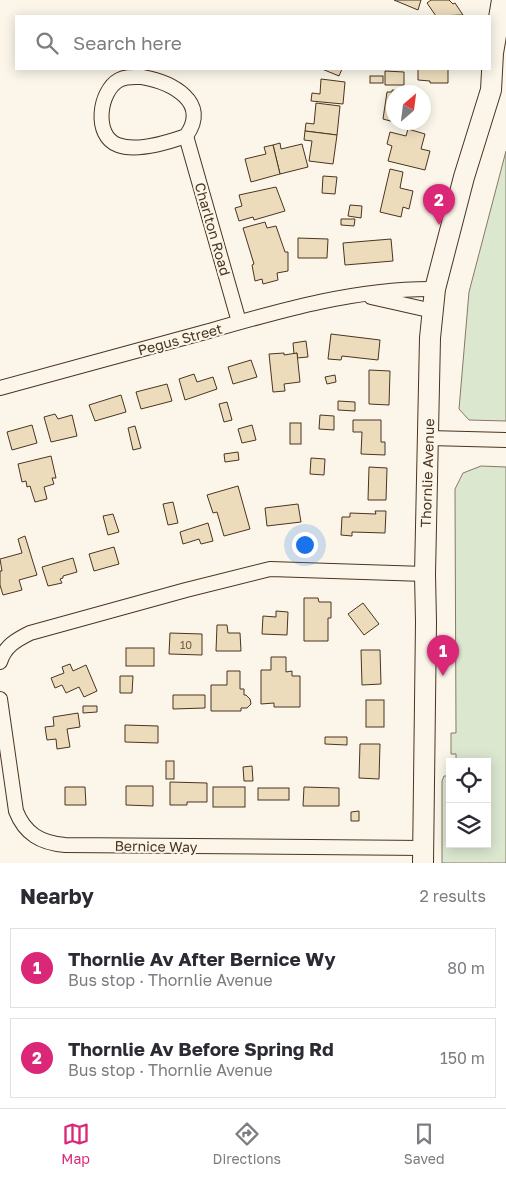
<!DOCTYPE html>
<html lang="en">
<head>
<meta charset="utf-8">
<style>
	body { margin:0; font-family:"Golos Text",sans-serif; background:#f2f2f3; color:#2b2b33 }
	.controls { position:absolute; right:15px; bottom:15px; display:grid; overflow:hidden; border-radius:0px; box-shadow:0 2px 12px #0003 }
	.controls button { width:45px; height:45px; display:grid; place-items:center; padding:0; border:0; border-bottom:1px solid #e1e1e2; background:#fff; color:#2b2b33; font:25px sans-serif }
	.compass { position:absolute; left:386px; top:85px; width:45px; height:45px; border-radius:50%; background:#fff; box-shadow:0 2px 12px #0003; rotate:28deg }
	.you { position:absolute; left:304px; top:544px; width:18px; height:18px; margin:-12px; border:4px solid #fff; border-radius:50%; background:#1a73e8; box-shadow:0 0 0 8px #1a73e833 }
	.badge { display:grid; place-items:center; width:32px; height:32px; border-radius:50%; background:#db2777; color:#fff; font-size:16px; font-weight:700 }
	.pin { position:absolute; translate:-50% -41px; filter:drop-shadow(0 1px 2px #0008) }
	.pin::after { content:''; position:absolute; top:26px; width:18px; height:15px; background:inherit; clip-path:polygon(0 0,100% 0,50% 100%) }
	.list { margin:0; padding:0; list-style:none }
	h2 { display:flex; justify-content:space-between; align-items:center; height:65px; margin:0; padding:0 20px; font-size:21px }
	h2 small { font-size:16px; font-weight:400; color:#7c7c81 }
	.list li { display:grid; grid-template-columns:32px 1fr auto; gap:15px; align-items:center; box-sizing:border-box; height:80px; margin:0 10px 10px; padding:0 10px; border:1px solid #e1e1e2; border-radius:0px }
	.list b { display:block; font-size:19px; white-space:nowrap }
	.list p { margin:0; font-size:16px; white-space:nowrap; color:#7c7c81 }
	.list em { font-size:16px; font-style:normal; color:#7c7c81 }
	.icon { flex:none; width:28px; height:28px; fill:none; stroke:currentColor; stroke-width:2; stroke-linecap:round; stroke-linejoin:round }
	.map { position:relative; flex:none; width:506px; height:863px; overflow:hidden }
	.search { position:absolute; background:#fff; box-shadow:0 2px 12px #0003; left:15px; right:15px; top:15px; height:55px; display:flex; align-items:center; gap:12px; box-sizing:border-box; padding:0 18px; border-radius:0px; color:#7c7c81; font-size:19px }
	.sheet { height:245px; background:#fff }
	nav { display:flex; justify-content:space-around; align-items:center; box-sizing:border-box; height:70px; border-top:1px solid #e1e1e2; background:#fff; font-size:14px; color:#7c7c81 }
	nav a { display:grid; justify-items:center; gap:2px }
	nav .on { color:#db2777 }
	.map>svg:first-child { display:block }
	.green { fill:#dce7d0; stroke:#887966 }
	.building { fill:#ecdcbc; stroke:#4a3520 }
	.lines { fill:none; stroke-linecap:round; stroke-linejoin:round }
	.street-casing { stroke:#4a3520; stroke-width:16 }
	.secondary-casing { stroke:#4a3520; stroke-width:22 }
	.street { stroke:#fbf6e9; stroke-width:14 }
	.secondary { stroke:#fbf6e9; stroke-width:20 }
	.labels { text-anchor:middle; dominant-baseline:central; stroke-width:4; stroke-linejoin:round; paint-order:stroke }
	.number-label { font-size:11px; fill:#725f47 }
	.street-label { font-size:14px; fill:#4a3520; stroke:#fbf6e9 }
</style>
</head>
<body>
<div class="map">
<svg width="506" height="863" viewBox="0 0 506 863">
	<rect width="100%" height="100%" fill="#fbf6e9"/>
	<g class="green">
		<path d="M506 151V421L469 420 459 409 469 292Z"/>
		<path d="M481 466 506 467V863H442V781L444 776H450V844H487V762H456V754H451V733H456L455 489 463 473Z"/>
	</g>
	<g class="building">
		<path d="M394 0H421L418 10Z"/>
		<path d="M431 0H449L453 4 455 3 463 15 436 16 427 3Z"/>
		<path d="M322 69H342L339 76Z"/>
		<path d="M418 69H452H448V83H430V81L418 80Z"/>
		<path d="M385 71 404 72V85H385Z"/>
		<rect x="370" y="76" width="13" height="7"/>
		<path d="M321 79 345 82 343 104 311 101 312 93 320 94Z"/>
		<path d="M392 90 410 92H394V122L383 119 387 92H392Z"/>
		<path d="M316 103 340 106 337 135 305 131 306 123 314 124Z"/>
		<path d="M408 129 425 134 421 149 430 151 425 170 388 161 392 146 387 144 390 132 406 136Z"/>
		<path d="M305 131 337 135 333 164 309 161 312 141 304 140Z"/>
		<path d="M280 143 281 149 302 144 308 167 280 174 273 145Z"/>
		<path d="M273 145 280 174 251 182 245 159 266 154 264 147Z"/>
		<path d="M390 169 403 172 400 188 413 191 409 209 403 207 401 217 380 212Z"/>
		<path d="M323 176 337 177 335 194 322 193Z"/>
		<path d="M276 187 285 211 254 220 253 217 239 221 235 208 242 206 239 195Z"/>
		<path d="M350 205 362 206 361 218 348 216Z"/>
		<path d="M341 219H355L354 226 341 225Z"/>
		<path d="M265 222 267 228 276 226 285 252H288V271L277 273 278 280 263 284 262 279 255 281 252 265 254 264 243 228Z"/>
		<path d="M298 238 328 239 327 258H298Z"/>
		<path d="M391 239 393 261 345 265 343 243Z"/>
		<path d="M331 334 380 340 378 360 342 356 341 360 328 359Z"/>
		<path d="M306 341 308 357 297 358V353L294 354 293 343Z"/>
		<path d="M284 353V355L297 353 300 382 284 384 285 391 273 392 269 354Z"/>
		<path d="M251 360 257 377 233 384 228 367Z"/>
		<path d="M369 370 390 371 389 405 369 404Z"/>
		<path d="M194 374 197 382 213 377 217 389 185 400 179 379Z"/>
		<path d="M335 375 336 382 327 384 325 377Z"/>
		<path d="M167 384 172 401 141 409 136 392Z"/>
		<path d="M121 395 126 412 95 421 89 405Z"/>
		<path d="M338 401 355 402V411L338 410Z"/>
		<path d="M227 402 232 420 224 422 219 404Z"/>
		<path d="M55 414 58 419 72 415 77 436 51 442 44 417Z"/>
		<path d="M320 415 334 416V430L319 429Z"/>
		<path d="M353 420H381V442H385V455L361 454 362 432H353Z"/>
		<rect x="290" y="423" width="11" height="21"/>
		<path d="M32 425 37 443 12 450 7 432Z"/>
		<path d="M252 425 256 440 242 443 238 429Z"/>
		<path d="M135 426 141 448 133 450 128 428Z"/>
		<path d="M238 452 239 460 225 462 224 454Z"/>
		<path d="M51 456 56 478H52L54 484 44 487 47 499 35 502 30 486 27 487 26 481 22 482 18 464Z"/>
		<path d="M311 458 325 459 324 475 310 474Z"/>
		<path d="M369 467 387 468 386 500H368Z"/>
		<path d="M238 486 250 529 224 536 217 512 213 513 207 495Z"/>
		<path d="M173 502 178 523 168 525 163 504Z"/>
		<path d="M298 504 301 522 267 526 265 508Z"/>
		<path d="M375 511H386L385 533 352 532V536L341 535 342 517H350V513L376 514Z"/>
		<path d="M113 514 119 532 108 535 103 516Z"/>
		<path d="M208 523 213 541 201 544 199 539 183 544 180 532Z"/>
		<path d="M25 536 37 575 19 580 22 590 3 595 0 585V571H2L0 559 22 553 18 539Z"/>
		<path d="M114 547 119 564 94 571 89 554Z"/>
		<path d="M73 558 77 572 63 576V578L60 579 62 583 48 586 42 567Z"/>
		<path d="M304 598H318L319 602H331V618H328V641H304Z"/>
		<path d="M363 603 379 624 364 635 348 614Z"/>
		<path d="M276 611 288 612 287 635 262 634 263 616 276 617Z"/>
		<path d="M217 625H227L228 633H240L241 651H216Z"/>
		<path d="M170 633 202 634V655L169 654Z"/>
		<rect x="126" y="648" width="28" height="18"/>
		<path d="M361 650H380L381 684 362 685Z"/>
		<path d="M271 657H286V672L292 671V676H300V707H274V703L261 704V670H271Z"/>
		<path d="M70 664 73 671 86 665 97 691 84 697 79 687 66 693 62 685 55 688 51 678 64 673 62 667Z"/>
		<path d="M227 671H240V689H244V695H246L250 699 251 704 247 708H241V711H211V685H227Z"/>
		<path d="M120 676H133L132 693H120Z"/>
		<path d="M173 695H205V708L173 709Z"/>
		<rect x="366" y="700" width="18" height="27"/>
		<path d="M83 706H97V712L83 713Z"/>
		<path d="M78 713 80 727 67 729 70 747 57 749 56 739 47 740 45 727 54 726 53 717Z"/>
		<path d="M125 725 158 726V743L125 742Z"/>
		<path d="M325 737H347V745L325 744Z"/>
		<path d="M360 744H380L379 779 359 778Z"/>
		<rect x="166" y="761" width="8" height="18"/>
		<path d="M252 766 253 781H244L243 767Z"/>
		<path d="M170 782 207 783V802H187V805H170Z"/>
		<path d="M126 786H153V806L126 805Z"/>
		<path d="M65 787H85L86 805H65Z"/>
		<rect x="213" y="787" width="32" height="20"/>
		<path d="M304 787 339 788V806H303Z"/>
		<rect x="258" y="788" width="31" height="12"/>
		<path d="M359 811V821H351V812Z"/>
	</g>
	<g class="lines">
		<defs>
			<g id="street">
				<path d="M142 77C171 82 211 102 186 136 169 142 136 152 118 145 93 136 99 91 119 80 126 76 134 77 142 77Z"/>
				<path d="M186 136 239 322"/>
				<path d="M371 297 433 311"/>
				<path d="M0 388C70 369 139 350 209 331 282 310 358 288 435 289"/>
				<path d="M429 438 506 440"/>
				<path d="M0 662C5 646 16 640 30 633L186 590 270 569 425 574"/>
				<path d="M0 699 16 811C25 834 41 843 65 845L424 848"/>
			</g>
			<path id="secondary" d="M423 863 426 622 425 574 430 338 435 289 464 177 491 90 493 53 502 0"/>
		</defs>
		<use href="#street" class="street-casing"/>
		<use href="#secondary" class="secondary-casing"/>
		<use href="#street" class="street"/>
		<use href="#secondary" class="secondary"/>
	</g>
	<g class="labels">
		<g class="number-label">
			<text x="186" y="644">10</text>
		</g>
		<g class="street-label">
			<text transform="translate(213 229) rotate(74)">Charlton Road</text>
			<text transform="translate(180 339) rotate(-15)">Pegus Street</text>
			<text transform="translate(427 473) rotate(-88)">Thornlie Avenue</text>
			<text transform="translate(156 846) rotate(1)">Bernice Way</text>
		</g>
	</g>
</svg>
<div class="controls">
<button><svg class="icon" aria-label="locate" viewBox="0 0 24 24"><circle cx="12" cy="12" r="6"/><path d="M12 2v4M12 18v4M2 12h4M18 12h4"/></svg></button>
<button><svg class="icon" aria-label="layers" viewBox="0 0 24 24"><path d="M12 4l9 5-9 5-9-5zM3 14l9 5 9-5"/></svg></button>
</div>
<svg class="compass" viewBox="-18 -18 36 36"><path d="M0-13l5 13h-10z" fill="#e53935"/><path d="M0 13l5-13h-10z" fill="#7c7c81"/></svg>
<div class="you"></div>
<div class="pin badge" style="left:443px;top:676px">1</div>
<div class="pin badge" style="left:439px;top:225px">2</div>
<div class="search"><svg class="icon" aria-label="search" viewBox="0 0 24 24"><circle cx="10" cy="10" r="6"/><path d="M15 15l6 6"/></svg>Search here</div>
</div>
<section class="sheet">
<h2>Nearby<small>2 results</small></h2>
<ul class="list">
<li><span class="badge">1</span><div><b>Thornlie Av After Bernice Wy</b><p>Bus stop · Thornlie Avenue</p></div><em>80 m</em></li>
<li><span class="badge">2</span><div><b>Thornlie Av Before Spring Rd</b><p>Bus stop · Thornlie Avenue</p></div><em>150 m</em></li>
</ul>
</section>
<nav>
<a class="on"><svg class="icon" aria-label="map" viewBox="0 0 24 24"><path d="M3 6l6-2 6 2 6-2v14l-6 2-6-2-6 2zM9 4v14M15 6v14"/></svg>Map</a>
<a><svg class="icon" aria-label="directions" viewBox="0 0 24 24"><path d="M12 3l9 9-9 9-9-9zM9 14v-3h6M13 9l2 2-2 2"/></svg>Directions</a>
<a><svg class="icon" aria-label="saved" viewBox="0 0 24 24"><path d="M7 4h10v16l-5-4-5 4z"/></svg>Saved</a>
</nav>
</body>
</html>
